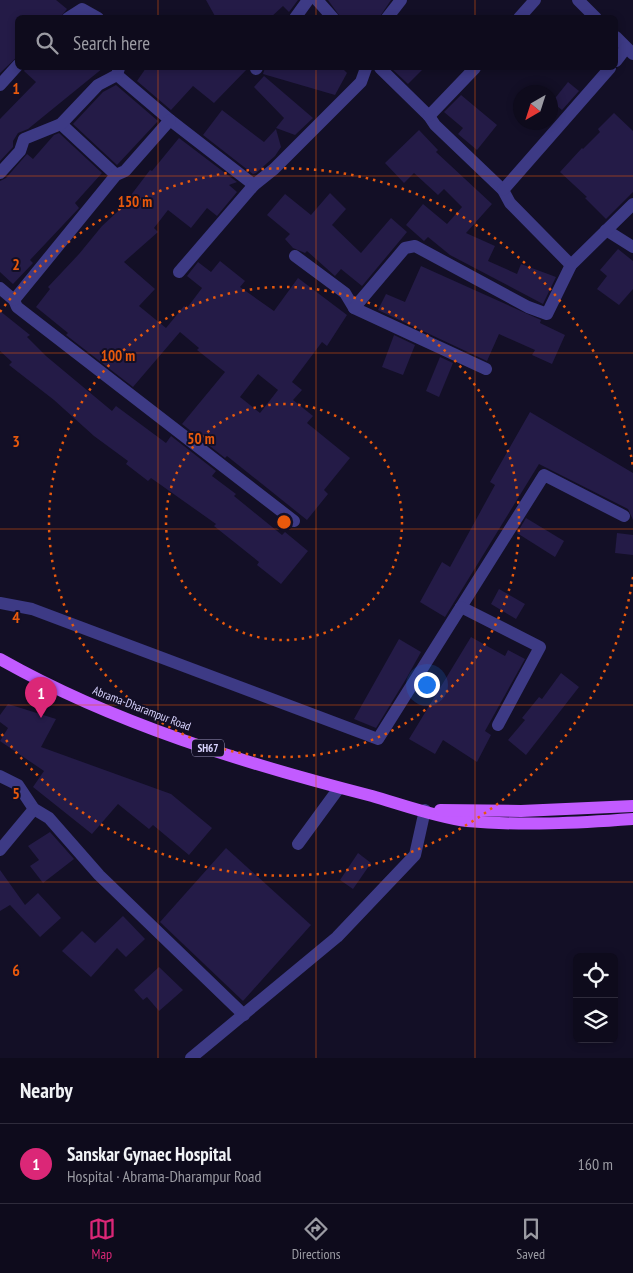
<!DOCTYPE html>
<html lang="en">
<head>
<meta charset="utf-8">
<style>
	body { margin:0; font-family:"PT Sans Narrow",sans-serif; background:#1c1929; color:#f1f3f6 }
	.controls { position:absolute; right:15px; bottom:15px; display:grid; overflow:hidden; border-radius:8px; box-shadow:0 2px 8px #0003 }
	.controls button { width:45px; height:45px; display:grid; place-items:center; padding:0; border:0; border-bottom:1px solid #2e2b3b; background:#0e0b1c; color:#f1f3f6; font:25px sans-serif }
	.compass { position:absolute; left:513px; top:85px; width:45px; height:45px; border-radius:50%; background:#0e0b1c; box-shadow:0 2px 8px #0003; rotate:219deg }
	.you { position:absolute; left:426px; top:684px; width:18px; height:18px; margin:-12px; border:4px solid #fff; border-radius:50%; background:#1a73e8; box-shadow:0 0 0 8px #1a73e833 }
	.badge { display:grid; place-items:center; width:32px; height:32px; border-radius:50%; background:#db2777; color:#fff; font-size:16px; font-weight:700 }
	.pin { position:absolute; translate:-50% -41px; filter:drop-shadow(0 1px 2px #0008) }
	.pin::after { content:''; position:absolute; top:26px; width:18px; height:15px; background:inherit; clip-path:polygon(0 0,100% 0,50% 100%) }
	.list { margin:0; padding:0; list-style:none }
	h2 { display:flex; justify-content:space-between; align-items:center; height:65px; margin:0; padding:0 20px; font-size:21px }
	h2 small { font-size:16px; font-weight:400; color:#9b9ba3 }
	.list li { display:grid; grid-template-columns:32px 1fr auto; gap:15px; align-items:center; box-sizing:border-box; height:80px; padding:0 20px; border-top:1px solid #2e2b3b }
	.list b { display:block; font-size:19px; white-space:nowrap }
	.list p { margin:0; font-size:16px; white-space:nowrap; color:#9b9ba3 }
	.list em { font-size:16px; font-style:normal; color:#9b9ba3 }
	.icon { flex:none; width:28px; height:28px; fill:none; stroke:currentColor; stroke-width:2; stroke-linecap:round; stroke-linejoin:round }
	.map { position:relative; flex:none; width:633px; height:1058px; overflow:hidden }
	.search { position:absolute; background:#0e0b1c; box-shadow:0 2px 8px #0003; left:15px; right:15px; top:15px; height:55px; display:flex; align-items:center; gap:12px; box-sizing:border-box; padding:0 18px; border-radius:8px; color:#9b9ba3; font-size:19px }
	.sheet { height:145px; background:#0e0b1c }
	nav { display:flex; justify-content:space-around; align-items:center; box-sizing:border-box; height:70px; border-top:1px solid #2e2b3b; background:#0e0b1c; font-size:14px; color:#9b9ba3 }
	nav a { display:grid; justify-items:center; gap:2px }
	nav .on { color:#db2777 }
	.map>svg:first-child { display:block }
	.building { fill:#241b47; fill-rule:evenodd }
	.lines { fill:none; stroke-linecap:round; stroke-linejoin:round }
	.minor { stroke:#3d3a85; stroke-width:12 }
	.major { stroke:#c25bff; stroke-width:12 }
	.grid { fill:none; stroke:#e8590c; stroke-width:1; stroke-opacity:0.55 }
	.ring { fill:none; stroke:#e8590c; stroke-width:2.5; stroke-dasharray:2.5 5 }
	.labels { text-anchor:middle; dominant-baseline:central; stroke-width:4; stroke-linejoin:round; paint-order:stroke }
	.shield { fill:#130f26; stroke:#9e99be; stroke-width:1 }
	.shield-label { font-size:11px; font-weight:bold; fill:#d9d4ff }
	.street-label { font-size:12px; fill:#d9d4ff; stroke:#130f26 }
	.grid-label { font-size:16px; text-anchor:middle; font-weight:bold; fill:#e8590c; stroke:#130f26; stroke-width:4; stroke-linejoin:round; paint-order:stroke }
	.centre { fill:#e8590c; stroke:#130f26; stroke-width:2.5 }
	.ring-label { font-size:15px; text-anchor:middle; font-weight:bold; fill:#e8590c; stroke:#130f26; stroke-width:4; stroke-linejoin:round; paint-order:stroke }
</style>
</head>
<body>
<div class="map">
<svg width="633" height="1058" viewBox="0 0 633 1058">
	<rect width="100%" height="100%" fill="#130f26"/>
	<g class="building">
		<path d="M0 0H56L67 9 60 18H18V56L0 73Z"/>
		<path d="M206 0H298L289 12 283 6 270 18H216Z"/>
		<path d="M328 0H391L379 18H341Z"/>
		<path d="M26 68H103L28 129 18 133 13 141V147L0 161V119L36 82 24 71Z"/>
		<path d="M146 68H248L214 103 193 86 171 110 137 81Z"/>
		<path d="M265 68H342L347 73 335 95 263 74Z"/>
		<path d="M391 68H424L408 84Z"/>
		<path d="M264 76 313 118 295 135 276 128 284 118 254 87Z"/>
		<path d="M568 82 579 91 562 110 552 102Z"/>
		<path d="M116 85 158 121 117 165 73 124 103 92Z"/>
		<path d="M464 92 461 95 497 125 477 150 458 134 463 128 444 112Z"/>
		<path d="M222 110 264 142 276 129 281 147 275 156 256 173 253 174 203 135Z"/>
		<path d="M614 113 633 131V192L606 219 585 198 587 197 560 172 582 148 583 149 600 132 598 129Z"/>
		<path d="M419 130 438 150 436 152 492 204 466 233 495 246 488 261 517 274 521 264 556 277 543 304 450 255 428 237 424 241 406 225 423 204 447 224 462 207 444 189 438 195 414 173 404 183 385 163Z"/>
		<path d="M59 133 102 173 75 203 79 208 30 260 33 263 13 284 0 272V181L6 178 27 154 33 159 54 135Z"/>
		<path d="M179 138 237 182 229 185 237 192 217 216 207 208 191 228 168 210 154 228 158 232 124 262 155 289 139 306 166 328 184 306 187 308 202 288 187 276 198 262 211 272 220 261 245 281 240 287 274 311 298 278 347 315 327 346 322 342 292 382 302 390 293 400 313 416 307 423 350 458 324 490 328 494 307 520 227 456 225 458 182 424 225 372 197 350 199 348 180 332 133 387 66 335 68 333 36 307 50 289 48 287 79 254 102 226 130 200 128 199 150 170 152 171ZM258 374 278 390 260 413 240 397Z"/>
		<path d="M330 193 346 209 332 225 361 253 391 218 407 232 362 286 341 269 335 276 307 251 305 253 293 248 285 239 290 234 267 215 285 194 311 215Z"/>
		<path d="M618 249 633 261V289L619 305 597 289 607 276 600 270Z"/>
		<path d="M421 266 541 320 540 323 565 335 552 364 532 355 535 350 499 334 487 361 378 310 386 294 405 302Z"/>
		<path d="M0 311 30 335 27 337 46 356 112 411 116 406 166 443 171 436 216 471 212 476 236 494 234 496 282 535 285 532 308 551 281 584 257 565 259 562 214 526 216 524 151 478 148 481 126 464 128 461 94 436 54 400 9 365 12 362 0 351Z"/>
		<path d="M394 335 415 345 403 375 382 367Z"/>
		<path d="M440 357 453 363 439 397 426 391Z"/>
		<path d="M530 412 633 473V520L628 509 539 464 445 617 420 602 442 562 450 567 495 485 490 482Z"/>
		<path d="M526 518 564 541 555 557 517 533Z"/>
		<path d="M617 533 633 535V555L615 553Z"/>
		<path d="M499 589 525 604 516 619 491 604Z"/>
		<path d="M471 637 505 656 508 650 525 659 485 731 491 735 477 762 443 740 435 754 409 739Z"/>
		<path d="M399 639 421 652 406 679 376 728 354 719Z"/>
		<path d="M561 673 579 687 526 755 508 740 525 720 522 718 539 697 542 699Z"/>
		<path d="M8 704 56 719 41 747 171 794 212 828 189 855 153 825 149 829 118 804 92 834 33 787 44 771 0 741 8 728 0 722V715Z"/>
		<path d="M50 832 74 859 43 883 30 866 39 860 28 846Z"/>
		<path d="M226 848 311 925 243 1001 160 922Z"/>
		<path d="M358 853 371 863 353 889 340 880Z"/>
		<path d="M0 870 25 905 38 893 61 918 40 937 10 905 0 911Z"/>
		<path d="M123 916 145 939 126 957 117 948 91 977 62 951 82 931 95 943Z"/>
		<path d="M159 967 183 990 159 1011 147 997 143 1000 134 990Z"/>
	</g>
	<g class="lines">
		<g class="minor">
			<path d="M317 0 333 18"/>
			<path d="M578 0 596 18"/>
			<path d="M68 18 82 9 98 18"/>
			<path d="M295 18 308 0"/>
			<path d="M387 18 401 0"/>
			<path d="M519 18 535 0"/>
			<path d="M616 37 633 54"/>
			<path d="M616 61 626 48"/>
			<path d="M380 68 429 116 435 125 503 190 510 203 571 265"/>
			<path d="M256 69 257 68"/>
			<path d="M117 75 170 120 254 185"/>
			<path d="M0 85 18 65"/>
			<path d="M429 116 475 68"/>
			<path d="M61 124 116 175"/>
			<path d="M0 173 20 151 24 139 61 124 98 85 117 75 119 68"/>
			<path d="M503 190 610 68"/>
			<path d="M606 230 633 247"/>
			<path d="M295 256 345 293 354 308 486 369"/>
			<path d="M179 272 254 185 274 169 361 82 366 68"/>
			<path d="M0 288 14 300 17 307 294 521"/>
			<path d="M14 300 116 175 125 171 170 120"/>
			<path d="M354 308 405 248 415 246 528 307 547 314 571 265 633 204"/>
			<path d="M0 603 32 609 378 739 544 475 624 516"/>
			<path d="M461 607 540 647 498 725"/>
			<path d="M0 776 18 785 34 809 49 818 99 875 244 1015"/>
			<path d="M298 844 339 788"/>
			<path d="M0 850 34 809"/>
			<path d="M191 1058 337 937 415 855 425 810"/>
		</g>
		<g class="major">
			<path d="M0 659C113 723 246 764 372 796 400 804 439 818 467 821 522 826 578 823 633 819"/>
			<path d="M440 810 521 811 633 806"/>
		</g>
	</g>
	<path class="grid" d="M158 0V18M316 0V18M475 0V18M158 68V1058M316 68V1058M475 68V1058M0 176H633M0 353H633M0 529H633M0 705H633M0 882H633"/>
	<g class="ring">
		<circle cx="284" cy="522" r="118"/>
		<circle cx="284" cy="522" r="235"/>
		<path d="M633 577A353 353 0 0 1 0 732M0 312A353 353 0 0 1 633 467"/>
	</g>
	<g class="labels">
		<rect class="shield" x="192" y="739.5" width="32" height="17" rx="4"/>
		<g class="shield-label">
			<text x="208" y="748">SH67</text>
		</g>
		<g class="street-label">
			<text transform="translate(142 708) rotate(21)">Abrama-Dharampur Road</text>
		</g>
	</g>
	<g class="grid-label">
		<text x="16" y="94">1</text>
		<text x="16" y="270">2</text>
		<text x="16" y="447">3</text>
		<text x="16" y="623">4</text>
		<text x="16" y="799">5</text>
		<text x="16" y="976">6</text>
	</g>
	<circle cx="284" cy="522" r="8" class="centre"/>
	<g class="ring-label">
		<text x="135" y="207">150 m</text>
		<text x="118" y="361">100 m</text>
		<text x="201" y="444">50 m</text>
	</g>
</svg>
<div class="controls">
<button><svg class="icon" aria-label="locate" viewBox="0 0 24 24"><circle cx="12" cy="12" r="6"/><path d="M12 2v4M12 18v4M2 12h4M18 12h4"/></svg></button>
<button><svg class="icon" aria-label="layers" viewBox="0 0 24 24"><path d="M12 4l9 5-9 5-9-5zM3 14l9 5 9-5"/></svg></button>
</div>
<svg class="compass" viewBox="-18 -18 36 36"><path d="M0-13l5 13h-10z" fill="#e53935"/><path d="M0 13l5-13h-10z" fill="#9b9ba3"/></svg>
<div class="you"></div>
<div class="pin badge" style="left:41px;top:718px">1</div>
<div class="search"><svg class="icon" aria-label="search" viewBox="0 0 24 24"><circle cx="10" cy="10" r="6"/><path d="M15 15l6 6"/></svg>Search here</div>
</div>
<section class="sheet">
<h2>Nearby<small></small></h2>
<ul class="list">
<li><span class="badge">1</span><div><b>Sanskar Gynaec Hospital</b><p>Hospital · Abrama-Dharampur Road</p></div><em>160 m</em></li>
</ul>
</section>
<nav>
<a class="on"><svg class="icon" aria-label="map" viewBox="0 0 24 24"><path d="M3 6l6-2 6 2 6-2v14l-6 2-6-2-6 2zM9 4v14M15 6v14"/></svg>Map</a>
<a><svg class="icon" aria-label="directions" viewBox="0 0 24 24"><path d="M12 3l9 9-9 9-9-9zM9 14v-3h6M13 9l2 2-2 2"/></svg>Directions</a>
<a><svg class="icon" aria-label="saved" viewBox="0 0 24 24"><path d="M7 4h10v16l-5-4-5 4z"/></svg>Saved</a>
</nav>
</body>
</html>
